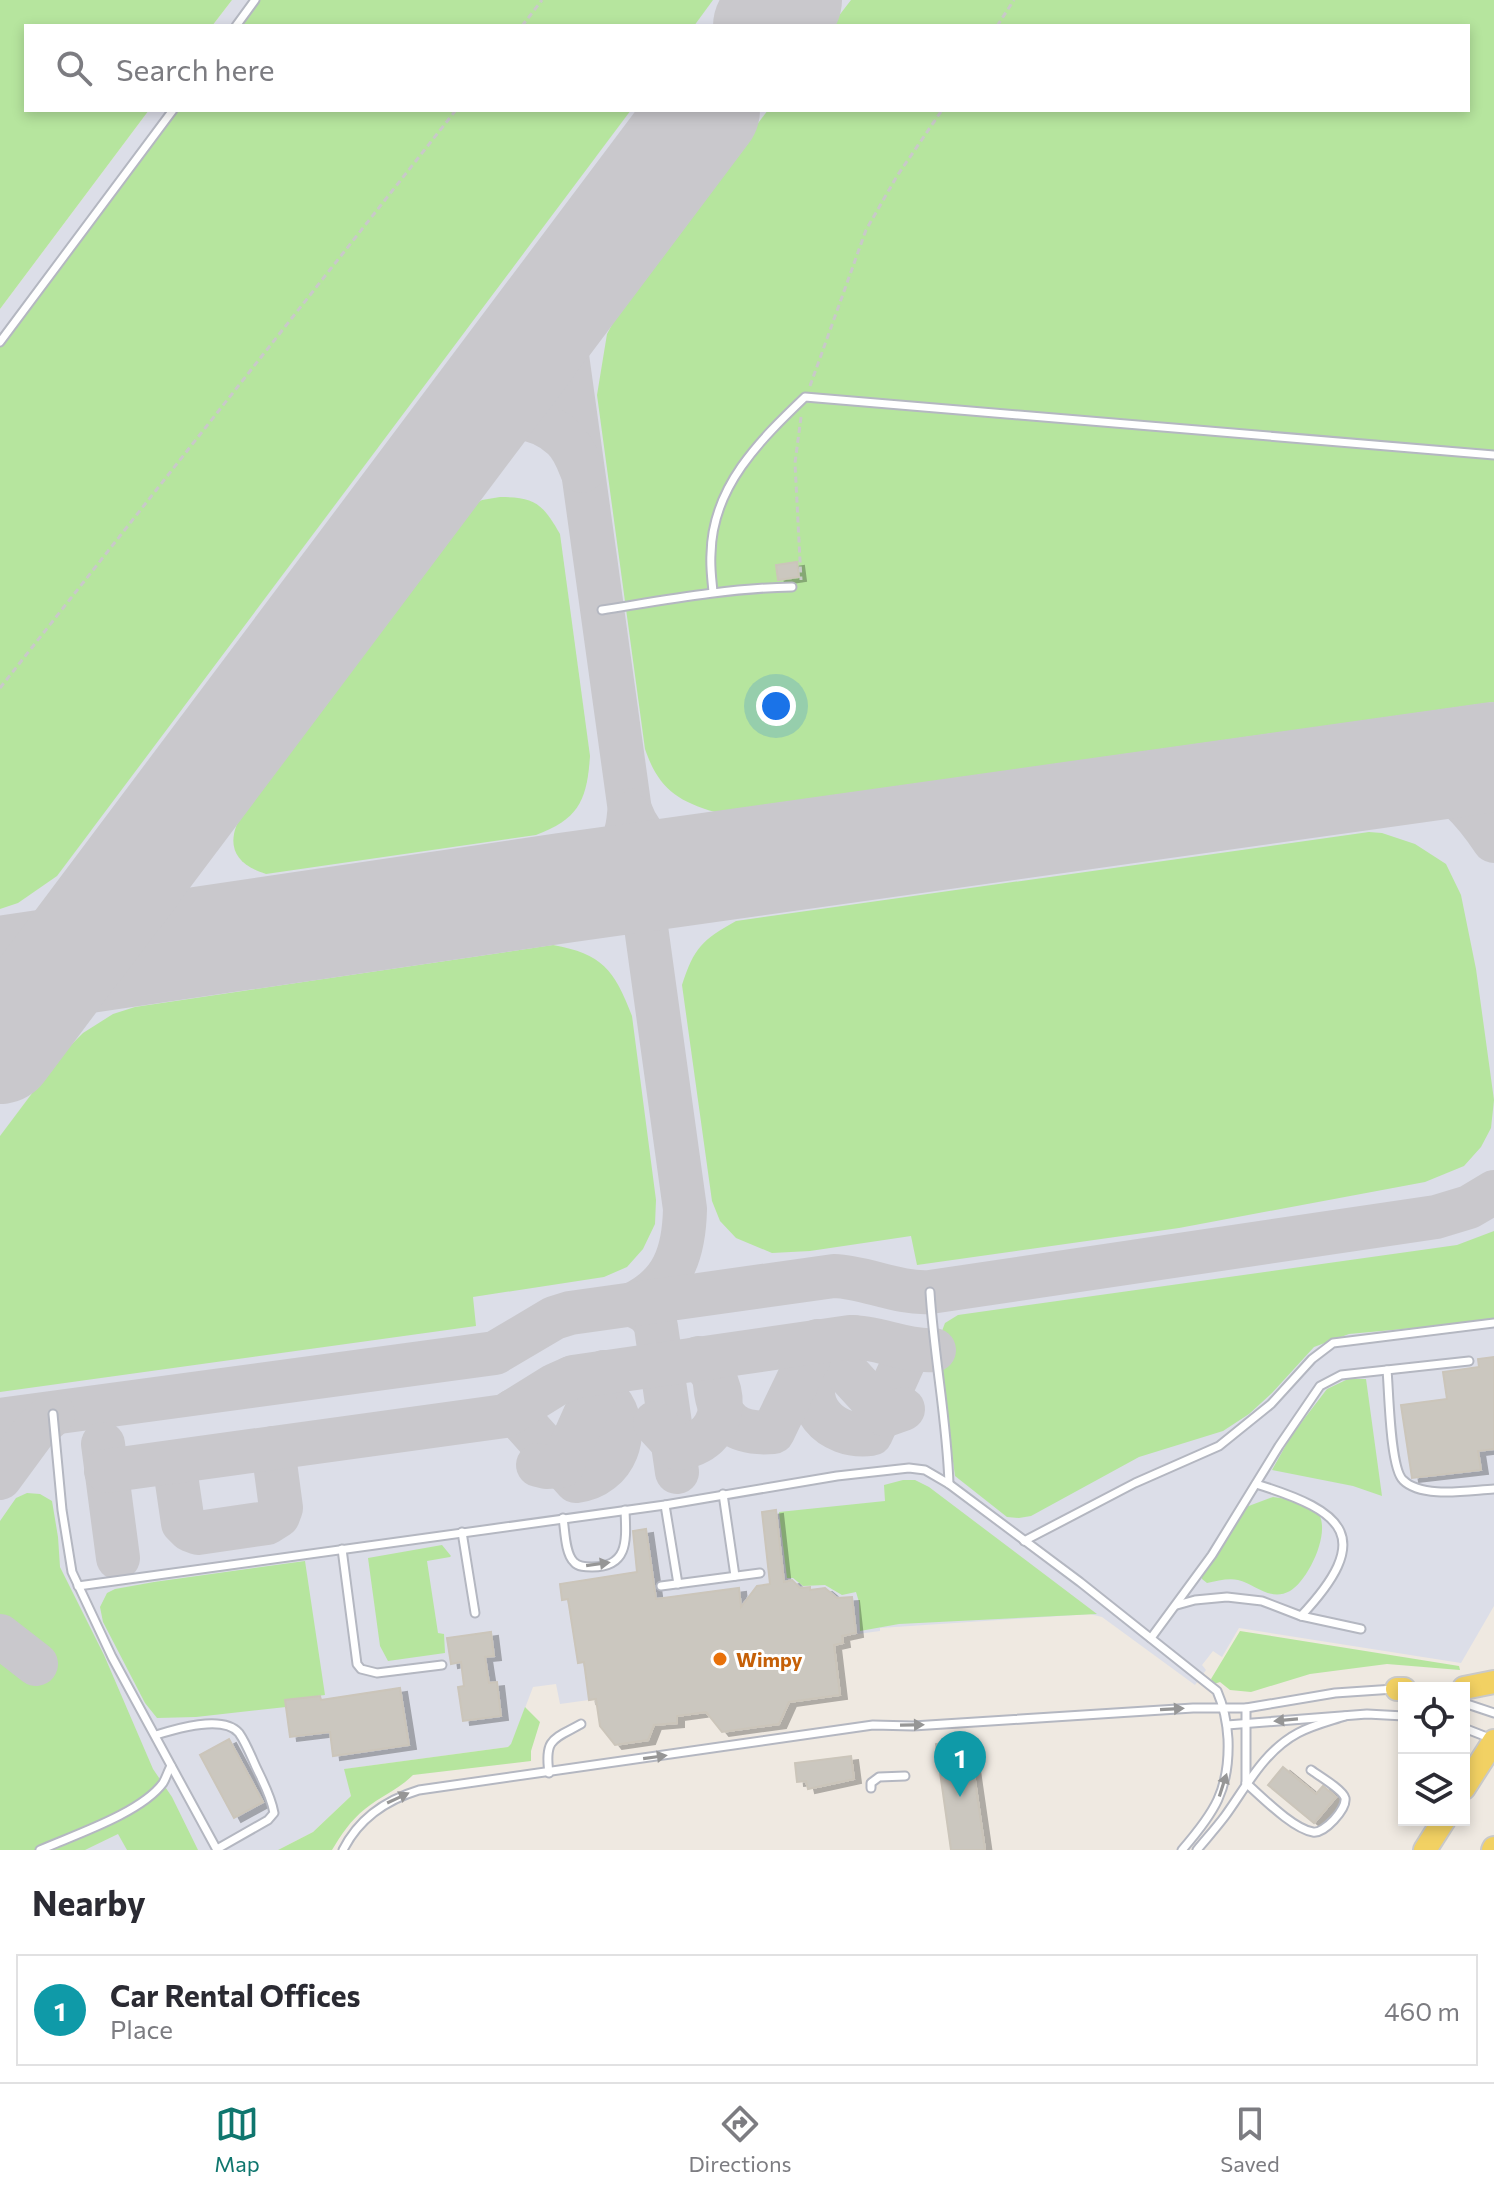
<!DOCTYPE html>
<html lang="en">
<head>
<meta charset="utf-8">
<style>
	body { margin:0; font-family:Commissioner,sans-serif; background:#f2f2f3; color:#2b2b33 }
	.controls { position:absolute; right:24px; bottom:24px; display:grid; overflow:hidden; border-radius:0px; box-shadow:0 4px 12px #0003 }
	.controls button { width:72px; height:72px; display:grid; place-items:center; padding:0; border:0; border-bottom:2px solid #e1e1e2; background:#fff; color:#2b2b33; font:40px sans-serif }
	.you { position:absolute; left:776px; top:706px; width:28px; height:28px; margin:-20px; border:6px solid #fff; border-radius:50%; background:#1a73e8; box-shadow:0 0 0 12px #1a73e833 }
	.badge { display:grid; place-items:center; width:52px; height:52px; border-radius:50%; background:#0f766e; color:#fff; font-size:26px; font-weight:700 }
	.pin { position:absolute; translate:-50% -66px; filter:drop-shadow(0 2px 4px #0008) }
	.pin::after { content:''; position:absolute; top:42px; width:28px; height:24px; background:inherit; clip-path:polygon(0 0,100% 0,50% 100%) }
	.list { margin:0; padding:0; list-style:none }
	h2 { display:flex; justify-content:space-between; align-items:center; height:104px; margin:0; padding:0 32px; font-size:34px }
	h2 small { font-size:26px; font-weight:400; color:#7c7c81 }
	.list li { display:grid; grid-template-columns:52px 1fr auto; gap:24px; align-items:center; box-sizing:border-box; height:112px; margin:0 16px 16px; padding:0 16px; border:2px solid #e1e1e2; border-radius:0px }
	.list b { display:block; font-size:30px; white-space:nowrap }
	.list p { margin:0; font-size:26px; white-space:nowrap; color:#7c7c81 }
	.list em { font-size:26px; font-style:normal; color:#7c7c81 }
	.icon { flex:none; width:44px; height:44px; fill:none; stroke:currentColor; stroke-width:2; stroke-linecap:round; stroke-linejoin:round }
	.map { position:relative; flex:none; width:1494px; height:1850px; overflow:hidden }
	.search { position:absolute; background:#fff; box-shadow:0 4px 12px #0003; left:24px; right:24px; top:24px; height:88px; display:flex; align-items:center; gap:20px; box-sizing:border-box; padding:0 28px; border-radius:0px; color:#7c7c81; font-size:30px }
	.sheet { height:232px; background:#fff }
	nav { display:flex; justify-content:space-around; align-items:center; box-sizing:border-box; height:112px; border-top:2px solid #e1e1e2; background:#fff; font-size:22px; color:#7c7c81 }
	nav a { display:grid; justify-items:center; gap:4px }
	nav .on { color:#0f766e }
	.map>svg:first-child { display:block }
	.airport { fill:#dcdee8 }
	.green { fill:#b6e59e }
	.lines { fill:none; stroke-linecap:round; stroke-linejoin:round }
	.taxiway { stroke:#c9c8cc; stroke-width:44 }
	.runway { stroke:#c9c8cc; stroke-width:110 }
	.building { fill:#cbc7bf; stroke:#cbc5ba; stroke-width:2; filter:url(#shadow) }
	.lane-casing { stroke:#b4b7c1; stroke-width:11 }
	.primary-casing { stroke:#c9c9c9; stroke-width:26 }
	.path { stroke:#c9c9c9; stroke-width:3; stroke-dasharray:6 4; stroke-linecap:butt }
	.lane { stroke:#fff; stroke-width:7 }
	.primary { stroke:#f2d163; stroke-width:22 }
	.oneway { fill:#969696 }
	.food-dot { fill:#e8710a; stroke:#fff; stroke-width:3 }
	.labels { text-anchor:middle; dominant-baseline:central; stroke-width:6; stroke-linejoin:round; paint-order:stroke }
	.food-label { font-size:20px; font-weight:bold; fill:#c56008; stroke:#fff; text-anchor:start }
</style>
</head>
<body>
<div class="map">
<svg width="1494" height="1850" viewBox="0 0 1494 1850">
	<defs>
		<filter id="shadow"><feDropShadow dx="7" dy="4" stdDeviation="0" flood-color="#0004"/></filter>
	</defs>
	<rect width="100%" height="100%" fill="#efe9e1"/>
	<path class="airport" d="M232 0H1494V1606L1461 1663 1239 1628 1222 1657 1213 1651 1202 1665 1206 1670 1195 1685 1102 1617 1090 1614 880 1628V1631L843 1636V1643L794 1650 816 1654 835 1651 840 1695 789 1702 779 1724 722 1732 706 1712 678 1716 677 1723 654 1725 648 1740 600 1726 596 1699 560 1704 556 1684 533 1687 511 1745 508 1747 345 1769 351 1796 313 1832 278 1850H0V309L149 110H1468V26H212Z"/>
	<g class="green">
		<path d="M0 0H232L212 26H26V110H149L0 309Z"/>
		<path d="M259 0H713L694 26H240Z"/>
		<path d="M851 0H1494V702L715 812C676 801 658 787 645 749L597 395 607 334 626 298 768 110H1468V26H831Z"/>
		<path d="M177 110H631L57 876 18 903 0 909V347Z"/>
		<path d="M500 497C535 497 542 503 560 534L590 756C587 800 579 819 536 835L266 874C230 863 225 840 245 809L467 509 482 500Z"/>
		<path d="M1369 832 1382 833 1415 844 1446 864 1461 895 1476 969 1494 1100 1491 1128 1481 1147 1464 1166 1425 1182 1179 1228 917 1265 911 1236 810 1251 772 1253 736 1238 720 1221 712 1201 682 985C694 948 702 940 736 921Z"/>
		<path d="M553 945C602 954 614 969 632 1016L656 1200 655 1224 643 1249 627 1267 604 1277 473 1297 476 1326 0 1392V1136L60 1056 83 1033 113 1014 135 1007Z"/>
		<path d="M1494 1231V1318L1457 1324 1349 1334 1314 1347 1272 1393 1249 1414 1223 1431 1139 1457 1031 1516 1019 1518 1007 1517 955 1476 937 1344 945 1323 958 1315 1457 1245Z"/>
		<path d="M1348 1379H1366L1382 1496 1353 1486 1272 1470 1291 1436 1327 1389Z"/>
		<path d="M903 1480H915L929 1487 1097 1614 899 1624 860 1631 859 1602 856 1592 842 1595 825 1585 803 1586 793 1578H787L779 1512 885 1501 884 1485Z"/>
		<path d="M27 1493 40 1494 52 1501 58 1537 60 1567 104 1655 153 1769 172 1797 198 1850H127L118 1834 85 1850H0V1521L16 1498Z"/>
		<path d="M1273 1497C1286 1499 1305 1501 1315 1509 1335 1527 1308 1581 1290 1591 1270 1602 1255 1584 1238 1580 1228 1578 1217 1581 1207 1583L1202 1579 1201 1574 1246 1507Z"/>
		<path d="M442 1545 451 1556 450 1557 427 1561 438 1633 444 1634 445 1653 388 1661 380 1646 368 1558Z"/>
		<path d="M305 1561 325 1695 286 1700V1707L196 1717 157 1718 145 1703 103 1622 100 1607 107 1593 115 1589 154 1582Z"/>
		<path d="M1240 1631 1459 1666 1460 1670 1387 1664 1310 1674 1251 1692 1230 1690 1220 1682 1214 1684 1211 1679Z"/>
		<path d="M525 1707 540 1722 531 1751V1761L413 1775C398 1790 381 1796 365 1809 351 1820 341 1835 332 1850H278L313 1832 351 1796 344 1769 508 1747 511 1744Z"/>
	</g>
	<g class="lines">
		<g class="taxiway">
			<path d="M596 255C575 289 567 301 565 341L685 1209C684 1253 673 1286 631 1305 643 1309 652 1314 656 1327L677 1472"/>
			<path d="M439 464C448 453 458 439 469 431 499 412 537 413 563 438 573 447 577 459 582 471"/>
			<path d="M1418 767C1453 791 1470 805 1494 841"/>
			<path d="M630 810C645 850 670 858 708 868"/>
			<path d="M563 888C602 874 626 858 629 814"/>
			<path d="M854 1337C842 1345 827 1352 820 1365 798 1404 830 1439 871 1434L909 1350"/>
			<path d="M818 1341 886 1415 903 1409"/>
			<path d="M715 1384C718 1422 737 1435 773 1432L811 1353"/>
			<path d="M513 1411 576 1481C615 1477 634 1430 608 1400 599 1389 583 1384 571 1378"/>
			<path d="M0 1420 495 1353 554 1318 570 1313 834 1276C866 1277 897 1294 930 1292L1436 1217 1469 1207 1494 1192"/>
			<path d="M655 1423 678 1448C727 1442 734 1387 698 1358"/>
			<path d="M103 1444 118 1558"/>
			<path d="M174 1462 183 1523 190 1530 198 1533 267 1523 278 1516 281 1508 273 1448"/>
			<path d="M538 1465 546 1467 562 1466 604 1372"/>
			<path d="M106 1471 505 1416 555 1385 573 1377 850 1337C879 1337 905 1352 934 1350"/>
			<path d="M0 1478 36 1429 53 1414"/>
			<path d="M0 1636 36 1664"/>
		</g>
		<g class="runway">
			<path d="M768 26 787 0"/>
			<path d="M0 971 563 888 1494 757"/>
			<path d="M0 1049 705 110"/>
		</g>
	</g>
	<g class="building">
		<path d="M797 562 799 577 778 580 776 565Z"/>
		<path d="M1494 1357V1449L1478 1451 1481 1470 1412 1478 1401 1405 1447 1399 1443 1372 1479 1367 1478 1359Z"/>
		<path d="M776 1510 784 1582 792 1580 800 1588 810 1587V1590L825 1588 837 1598 852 1597 856 1633 842 1636 843 1643 834 1645 840 1695 789 1702 779 1724 722 1732 706 1712 677 1716V1723L654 1725 648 1740 615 1745 600 1726 596 1699 589 1700 584 1662 578 1663 568 1599 562 1600 560 1584 637 1572 633 1531 646 1529 656 1599 739 1588 741 1607 757 1586 770 1584 762 1512Z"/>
		<path d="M491 1632 494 1656 485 1657 489 1683 497 1682 501 1716 463 1721 458 1687 464 1686 461 1662 451 1664 447 1638Z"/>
		<path d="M400 1688 409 1745 333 1756 330 1732 290 1737 285 1700 320 1696 321 1700Z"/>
		<path d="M229 1739 263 1802 234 1818 200 1755Z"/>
		<path d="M969 1739 985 1850H951L936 1744Z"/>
		<path d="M851 1756 854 1779 808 1789 806 1781 797 1782 795 1763Z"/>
		<path d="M1283 1767 1316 1794 1323 1786 1336 1797 1314 1823 1268 1785Z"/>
	</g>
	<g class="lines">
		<defs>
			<g id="lane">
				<path d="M236 26 255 0"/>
				<path d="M0 342 173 110"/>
				<path d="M713 592C712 580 710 567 711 554 712 487 760 440 805 397L1494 455"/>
				<path d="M602 610C665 600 728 588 792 587"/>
				<path d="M930 1292C934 1357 947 1420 949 1484"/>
				<path d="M1387 1370C1389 1391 1390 1468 1403 1480 1422 1499 1470 1490 1494 1489"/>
				<path d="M53 1414 62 1510 72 1572 112 1657 217 1850"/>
				<path d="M1256 1484C1347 1512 1374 1538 1301 1616"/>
				<path d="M723 1494 735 1576"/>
				<path d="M665 1505 678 1584"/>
				<path d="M563 1518C565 1530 565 1554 574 1562 578 1567 586 1567 592 1567 630 1567 626 1538 625 1510"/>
				<path d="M462 1532 475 1613"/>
				<path d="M1024 1541 1135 1483 1219 1446 1271 1404 1312 1359 1333 1343 1494 1323"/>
				<path d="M342 1549 357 1664 361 1669 377 1673 442 1665"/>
				<path d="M78 1586 665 1505 837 1476 909 1468 925 1470 949 1484 1080 1582 1217 1691C1224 1707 1227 1721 1228 1739 1230 1790 1214 1813 1182 1850"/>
				<path d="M661 1586 760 1573"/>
				<path d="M1177 1605 1195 1600 1227 1597 1262 1601 1301 1616 1361 1629"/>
				<path d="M1151 1638 1212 1555 1279 1446 1320 1386 1341 1375 1469 1361"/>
				<path d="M1464 1703 1494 1713"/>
				<path d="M1246 1708V1783"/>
				<path d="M1227 1725 1367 1714 1404 1716"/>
				<path d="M1464 1728 1492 1739"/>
				<path d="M156 1735C175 1729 223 1714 239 1733 246 1743 251 1756 256 1767 263 1782 271 1796 274 1813L268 1820 217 1849"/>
				<path d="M549 1773C544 1738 554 1739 581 1724"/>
				<path d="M1246 1783C1262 1797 1293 1829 1313 1832 1324 1834 1347 1809 1345 1798 1343 1790 1318 1775 1311 1770"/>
				<path d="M871 1788V1783L879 1777 905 1776"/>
				<path d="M40 1850C74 1835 141 1813 163 1783 166 1778 168 1771 171 1766"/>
				<path d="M343 1850C359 1818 386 1800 419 1790L873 1725 913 1726 1193 1708H1246L1335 1693 1394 1689"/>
				<path d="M1197 1850C1206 1839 1216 1828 1225 1816 1246 1787 1264 1751 1298 1733 1313 1725 1330 1721 1345 1716"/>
			</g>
			<g id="primary">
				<path d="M1464 1688 1494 1682"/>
				<path d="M1397 1689H1404"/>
				<path d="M1464 1788 1494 1741"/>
				<path d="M1425 1850 1444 1820"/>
				<path d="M1493 1850 1494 1848"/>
			</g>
		</defs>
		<use href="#lane" class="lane-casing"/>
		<use href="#primary" class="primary-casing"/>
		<g class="path">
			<path d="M522 26 542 0"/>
			<path d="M997 26 1014 0"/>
			<path d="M810 386 866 230 897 176 942 110"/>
			<path d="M801 417 795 463 801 580"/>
			<path d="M0 688 456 110"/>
		</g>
		<use href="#lane" class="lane"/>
		<use href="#primary" class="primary"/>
	</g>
	<defs><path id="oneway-solid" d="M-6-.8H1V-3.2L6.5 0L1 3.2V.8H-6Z" transform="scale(2)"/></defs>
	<g class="oneway">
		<use href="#oneway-solid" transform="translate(598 1564) rotate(-8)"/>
		<use href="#oneway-solid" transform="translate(1172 1709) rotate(-3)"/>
		<use href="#oneway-solid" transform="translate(1286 1720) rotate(175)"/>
		<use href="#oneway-solid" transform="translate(912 1725) rotate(-1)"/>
		<use href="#oneway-solid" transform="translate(655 1757) rotate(-8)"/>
		<use href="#oneway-solid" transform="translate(1223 1785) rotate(-72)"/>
		<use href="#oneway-solid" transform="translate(398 1798) rotate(-25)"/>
	</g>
	<circle class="food-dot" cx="720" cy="1659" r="8"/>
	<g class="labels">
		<g class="food-label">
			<text x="736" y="1659">Wimpy</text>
		</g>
	</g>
</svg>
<div class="controls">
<button><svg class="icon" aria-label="locate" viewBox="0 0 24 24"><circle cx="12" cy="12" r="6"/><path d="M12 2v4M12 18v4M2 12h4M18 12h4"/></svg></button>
<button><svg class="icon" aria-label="layers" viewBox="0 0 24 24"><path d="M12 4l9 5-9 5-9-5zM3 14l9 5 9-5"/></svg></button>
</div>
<div class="you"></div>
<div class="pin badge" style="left:960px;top:1797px;background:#0f9aa8">1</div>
<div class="search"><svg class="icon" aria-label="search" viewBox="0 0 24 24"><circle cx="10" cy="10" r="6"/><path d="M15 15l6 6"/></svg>Search here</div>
</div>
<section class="sheet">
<h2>Nearby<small></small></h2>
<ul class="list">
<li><span class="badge" style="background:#0f9aa8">1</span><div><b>Car Rental Offices</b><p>Place</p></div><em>460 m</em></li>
</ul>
</section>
<nav>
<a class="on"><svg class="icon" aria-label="map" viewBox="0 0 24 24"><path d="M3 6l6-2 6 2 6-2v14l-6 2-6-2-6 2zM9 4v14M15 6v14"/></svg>Map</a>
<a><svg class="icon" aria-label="directions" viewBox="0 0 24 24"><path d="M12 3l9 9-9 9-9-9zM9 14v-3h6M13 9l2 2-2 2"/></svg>Directions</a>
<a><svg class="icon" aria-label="saved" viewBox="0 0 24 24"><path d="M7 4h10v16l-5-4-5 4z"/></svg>Saved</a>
</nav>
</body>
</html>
